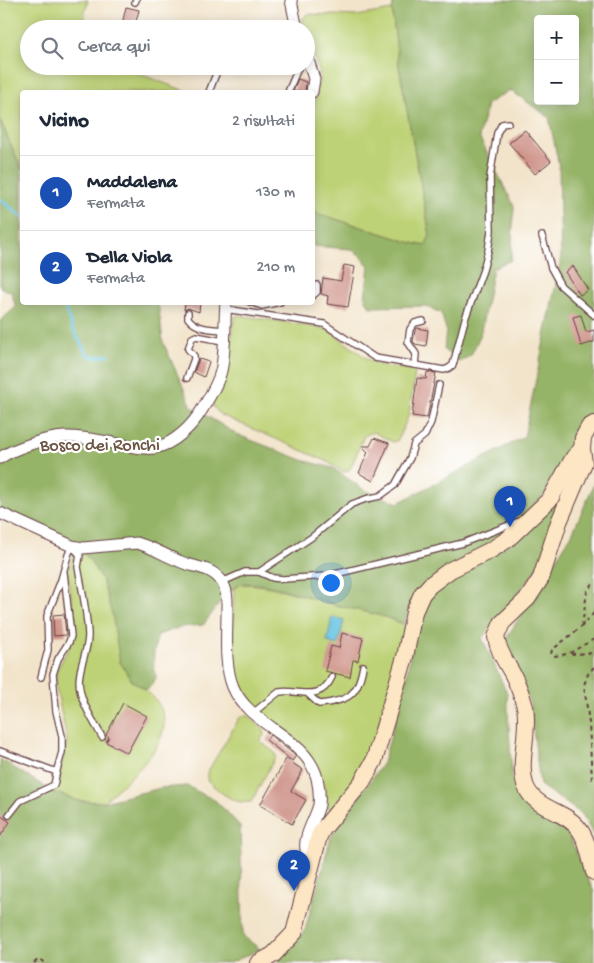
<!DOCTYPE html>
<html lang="it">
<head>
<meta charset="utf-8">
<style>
	body { margin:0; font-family:"Gochi Hand",sans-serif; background:#f6f6f7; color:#1f2937 }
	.controls { position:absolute; right:15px; top:15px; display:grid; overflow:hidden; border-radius:5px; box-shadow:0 2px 12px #0003 }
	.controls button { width:45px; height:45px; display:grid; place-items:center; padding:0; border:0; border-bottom:1px solid #e0e1e3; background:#fff; color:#1f2937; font:25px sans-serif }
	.you { position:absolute; left:330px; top:582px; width:18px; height:18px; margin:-12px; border:4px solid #fff; border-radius:50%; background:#1a73e8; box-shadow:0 0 0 8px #1a73e833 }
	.badge { display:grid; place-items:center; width:32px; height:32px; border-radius:50%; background:#b5179e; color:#fff; font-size:16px; font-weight:700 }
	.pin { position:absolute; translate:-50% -41px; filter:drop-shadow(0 1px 2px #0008) }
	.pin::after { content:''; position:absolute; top:26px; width:18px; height:15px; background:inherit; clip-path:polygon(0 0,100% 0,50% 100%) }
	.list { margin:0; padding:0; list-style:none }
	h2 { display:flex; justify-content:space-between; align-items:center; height:65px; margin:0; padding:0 20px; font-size:21px }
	h2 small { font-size:16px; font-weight:400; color:#747a83 }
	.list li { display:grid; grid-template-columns:32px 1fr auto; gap:15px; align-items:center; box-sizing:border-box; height:75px; padding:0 20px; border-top:1px solid #e0e1e3 }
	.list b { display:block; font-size:19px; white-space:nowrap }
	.list p { margin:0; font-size:16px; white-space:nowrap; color:#747a83 }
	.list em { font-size:16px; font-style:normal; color:#747a83 }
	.icon { flex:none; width:28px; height:28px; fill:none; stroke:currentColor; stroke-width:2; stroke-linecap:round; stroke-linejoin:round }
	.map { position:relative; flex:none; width:594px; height:963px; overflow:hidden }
	.search { position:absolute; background:#fff; box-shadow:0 2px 12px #0003; left:20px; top:20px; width:295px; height:55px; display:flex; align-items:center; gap:12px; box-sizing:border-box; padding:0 18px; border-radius:28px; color:#747a83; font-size:19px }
	.panel { position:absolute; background:#fff; box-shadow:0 2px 12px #0003; left:20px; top:90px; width:295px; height:215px; border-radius:5px }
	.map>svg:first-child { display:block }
	.green { fill:#bdd276; stroke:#847850 }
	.forest { fill:#96b467; stroke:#706a49; fill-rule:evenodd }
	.water { fill:#62c3e0; stroke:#567186 }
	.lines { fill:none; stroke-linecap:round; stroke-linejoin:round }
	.stream { stroke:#62c3e0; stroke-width:3 }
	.building { fill:#cf948a }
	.lane-casing { stroke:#633d43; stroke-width:8 }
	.street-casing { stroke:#633d43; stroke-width:13 }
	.secondary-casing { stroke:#633d43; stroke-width:18 }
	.path { stroke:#633d43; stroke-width:2; stroke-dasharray:4 4; stroke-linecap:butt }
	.lane { stroke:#fff; stroke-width:5.5 }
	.street { stroke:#fff; stroke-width:11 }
	.secondary { stroke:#fce6c4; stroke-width:16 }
	.labels { text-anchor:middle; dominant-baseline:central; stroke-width:4.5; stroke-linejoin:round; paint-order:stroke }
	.park-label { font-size:18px; fill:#6c5542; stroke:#fff }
</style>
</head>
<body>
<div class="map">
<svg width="594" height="963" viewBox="0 0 594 963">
	<rect width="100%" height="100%" fill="#fff"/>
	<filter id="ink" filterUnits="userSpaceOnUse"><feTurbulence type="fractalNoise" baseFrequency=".02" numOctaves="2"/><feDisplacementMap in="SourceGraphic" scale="10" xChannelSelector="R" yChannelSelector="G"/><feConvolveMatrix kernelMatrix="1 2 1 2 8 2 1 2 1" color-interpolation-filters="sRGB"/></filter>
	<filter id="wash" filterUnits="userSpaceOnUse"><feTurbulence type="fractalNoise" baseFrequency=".0096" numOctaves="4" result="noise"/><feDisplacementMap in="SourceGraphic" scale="20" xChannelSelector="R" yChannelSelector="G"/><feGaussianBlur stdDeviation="1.12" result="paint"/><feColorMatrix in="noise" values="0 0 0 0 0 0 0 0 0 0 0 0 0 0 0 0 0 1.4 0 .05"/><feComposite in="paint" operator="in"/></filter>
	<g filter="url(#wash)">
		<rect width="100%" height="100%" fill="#f2e4ca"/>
		<g class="green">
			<path d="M0 0H88L82 25 85 29H29V66H125L129 70 188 92H22V170L0 120Z"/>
			<path d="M392 10 398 61 430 235 426 246 412 243 313 212V110L320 74 302 19 308 14 356 16Z"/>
			<path d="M239 315 327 329 369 360 380 365 412 370 415 373 409 414 398 440 393 442 373 432 364 436 351 467 348 471 344 472 326 461 221 415 214 408 212 403 227 366 234 320 235 317Z"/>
			<path d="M76 550C88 553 98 570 103 581 115 611 122 649 132 681 202 721 141 768 103 802L80 801 53 792 59 777 67 740 56 686V672L74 638 72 602 67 574 73 554Z"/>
			<path d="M241 584C271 584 300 595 328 603 353 610 379 613 403 624L404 633 368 763 332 810 328 807 325 802 324 786 268 719 249 702 235 676 233 650 234 588Z"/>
			<path d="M245 715 249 716 265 730 264 735 261 739V742L274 752 276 756 251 802C232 804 220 792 207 780V773L240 717Z"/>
		</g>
		<g class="forest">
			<path d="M394 0H594V414L587 418 550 489 504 536 412 602 403 624C379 613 354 610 329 603 310 598 256 578 239 585 227 591 212 614 203 625L180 627 158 635C153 650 152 663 156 678L147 690 132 681 120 662 112 614 102 580 87 556 74 545 0 509V321L16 307 11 292 0 287V120L22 170V302L158 303 163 342 192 407 238 435 302 460 333 468 364 490 398 503 524 437 561 259 559 166 549 117 510 90 487 104 479 137 514 206 511 260 493 268 480 336 471 355 460 362 444 350 446 329 441 313 425 306 370 307 365 298 369 266 360 255 351 249 313 246V212L412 243 425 246 430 235 398 61 392 10ZM538 19H575V101H538Z"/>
			<path d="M574 470 537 569 482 638 507 693 512 778 542 817 568 834 594 892V963H277L305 930 331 837 383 763 405 686 416 623 423 609 437 588 528 532 553 506Z"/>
			<path d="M594 484V836L582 814 540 785 530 703 504 642 572 534Z"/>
			<path d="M0 759 53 792 80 801 103 802 161 788 187 786 216 801 240 826 243 936 260 949 230 963H0Z"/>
		</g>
		<path class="water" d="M332 617 344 620 338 645 327 642Z"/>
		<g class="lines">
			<g class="stream">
				<path d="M0 199 22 217"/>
				<path d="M63 302 73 330 87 354 94 357 109 355"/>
			</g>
		</g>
		<g id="blocks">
			<g class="building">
				<path d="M126 7 139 10 134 29H121Z"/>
				<path d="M298 79 306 82 305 92H293Z"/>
				<path d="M525 130 551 161 535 174 509 143Z"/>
				<path d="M344 265 355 267 348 307 327 304 328 296 321 294 323 278 341 281Z"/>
				<path d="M573 266 588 290 580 295 565 272Z"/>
				<path d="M185 302H200L199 312 188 308 184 310Z"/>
				<path d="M581 315 586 332 594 330V342L581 346 573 317Z"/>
				<path d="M417 328 428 330 426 346 415 344 413 341 415 331Z"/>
				<path d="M199 359 209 362 204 377 194 372Z"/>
				<path d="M427 372 436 373 427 418 412 416 417 378 426 379Z"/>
				<path d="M374 438 389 443 373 481 359 473 368 452 362 446H370Z"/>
				<path d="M64 614 66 635 54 636 53 615Z"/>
				<path d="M342 633 363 638 358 661 353 660 350 677 325 671 331 646 339 648Z"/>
				<path d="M123 703 147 716 127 753 106 742 109 737 106 735Z"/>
				<path d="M270 735 296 756 292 761 266 740Z"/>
				<path d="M286 759 303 770 291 791 306 800 292 824 260 805Z"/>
				<path d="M0 815 10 822 0 837Z"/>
			</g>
		</g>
	</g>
	<g filter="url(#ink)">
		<use href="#blocks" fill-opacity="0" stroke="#633d43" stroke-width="1"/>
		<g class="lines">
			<defs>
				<g id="lane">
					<path d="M135 2 136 0"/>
					<path d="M209 92 219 66"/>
					<path d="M288 92 299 66"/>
					<path d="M542 236 551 268 561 286 594 315"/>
					<path d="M312 296 317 292V285"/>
					<path d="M250 302 262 306 280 302"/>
					<path d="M225 309 324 324 375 358 444 370 449 368 453 365 465 319 483 270 488 251 491 231 490 177 497 133 502 124 508 123"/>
					<path d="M188 313V318C196 329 211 329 225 330"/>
					<path d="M415 365 416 354 408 342 410 329 415 323 423 321"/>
					<path d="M187 378 194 359V356L188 349 192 338 196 336 223 341"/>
					<path d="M259 572 273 578 283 579 327 576 463 543 517 522"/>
					<path d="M222 582 245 572H259L312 537 352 504 366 499 380 496 395 485 410 458 414 444 425 435 431 422 439 385"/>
					<path d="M41 677 48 650 47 616 61 580 68 555 72 546 80 555 78 567C82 589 87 612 88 635 88 649 82 660 80 673 75 695 92 718 102 737"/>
					<path d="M308 694 319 704C348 701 358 696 363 666"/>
					<path d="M253 713 279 692C300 689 320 703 332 677"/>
					<path d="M0 751 54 771 57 770 62 752V736L56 711 53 674 58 659 69 642 71 636 64 573"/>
					<path d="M9 815 20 801 54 785 57 770"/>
				</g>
				<g id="street">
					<path d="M291 0 297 29"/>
					<path d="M306 53 314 79 312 92"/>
					<path d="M0 458C14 448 46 438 64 437 80 436 97 440 113 443 126 445 141 450 154 448 175 444 193 425 203 408 210 396 218 384 221 371 226 349 224 325 226 302"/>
					<path d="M0 513 72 546 83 548 137 543C152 547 164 555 179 561 193 568 212 566 222 582 228 591 227 602 227 612 227 636 224 665 233 687 249 726 306 736 317 778 319 787 320 796 319 805 314 824 300 838 308 859L313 862"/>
				</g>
				<g id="secondary">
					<path d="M594 424 589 427 583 438 582 449 584 463 559 522 541 578 528 598 502 623 496 637C498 651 506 662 513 675 518 685 522 696 525 707 530 732 517 763 526 787 536 810 565 810 579 829 588 840 590 858 594 872"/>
					<path d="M258 963 273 955 294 933 319 836 323 829 362 782 374 761 405 657 414 612 422 594 430 585 450 570 491 550 508 539 550 499 574 457 582 449"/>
				</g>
			</defs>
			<use href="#lane" class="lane-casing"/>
			<use href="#street" class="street-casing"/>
			<use href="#secondary" class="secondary-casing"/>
			<g class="path">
				<path d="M594 613 582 626 552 650 551 654 554 656 568 654 594 639"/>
				<path d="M582 626 587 592 594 582"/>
				<path d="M571 654 594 653"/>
				<path d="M594 667 588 674 584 685 589 723 592 780 594 783"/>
				<path d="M34 963 38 960 43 961 45 963"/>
			</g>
			<use href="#lane" class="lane"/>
			<use href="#street" class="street"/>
			<use href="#secondary" class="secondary"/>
		</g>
	</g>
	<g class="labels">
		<g class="park-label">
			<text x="100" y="446">Bosco dei Ronchi</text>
		</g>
	</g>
</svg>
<div class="controls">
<button>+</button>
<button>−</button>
</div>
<div class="you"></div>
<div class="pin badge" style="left:510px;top:527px;background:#1a4fb4">1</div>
<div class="pin badge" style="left:294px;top:891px;background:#1a4fb4">2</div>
<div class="search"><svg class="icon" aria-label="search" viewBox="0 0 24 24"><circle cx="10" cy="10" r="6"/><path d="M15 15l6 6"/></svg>Cerca qui</div>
<section class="panel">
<h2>Vicino<small>2 risultati</small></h2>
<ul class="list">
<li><span class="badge" style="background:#1a4fb4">1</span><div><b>Maddalena</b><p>Fermata</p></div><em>130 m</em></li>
<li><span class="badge" style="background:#1a4fb4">2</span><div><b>Della Viola</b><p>Fermata</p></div><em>210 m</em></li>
</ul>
</section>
</div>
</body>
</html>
